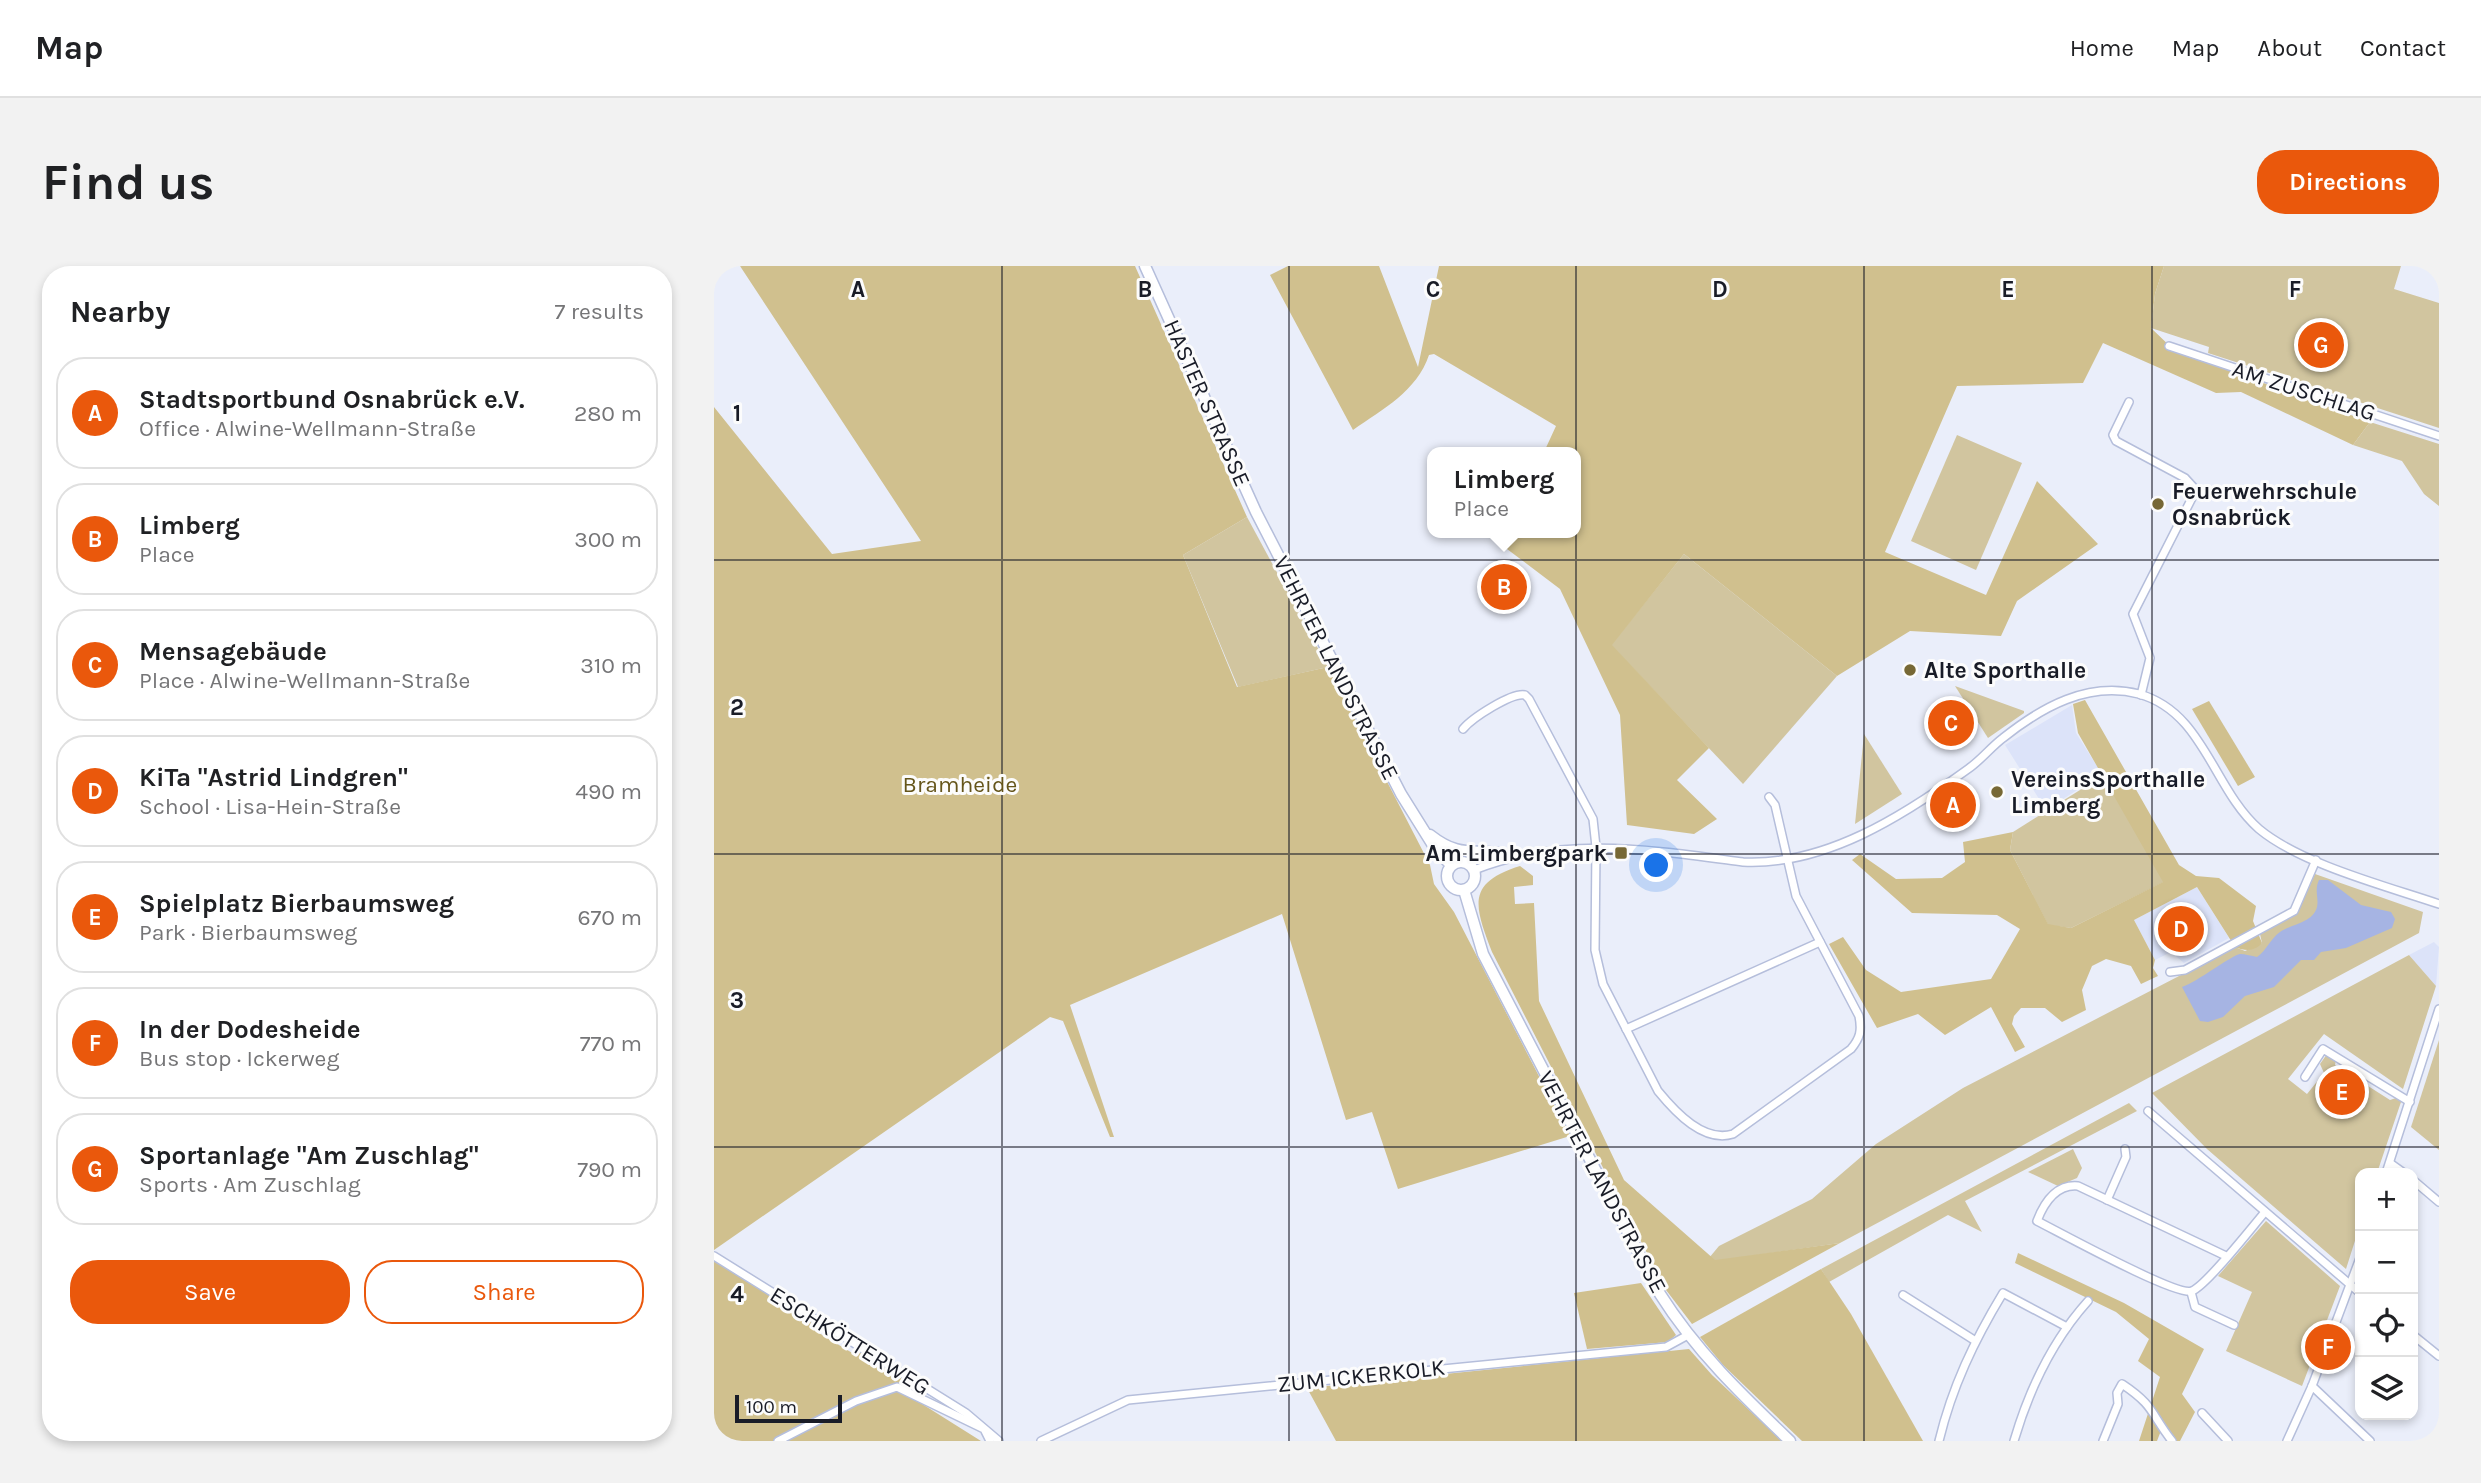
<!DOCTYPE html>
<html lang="en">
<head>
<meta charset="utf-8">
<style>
	body { margin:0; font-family:Karla,sans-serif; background:#f2f2f2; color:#202124 }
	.controls { position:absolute; right:21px; bottom:21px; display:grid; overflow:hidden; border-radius:14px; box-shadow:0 4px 10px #0003 }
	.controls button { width:63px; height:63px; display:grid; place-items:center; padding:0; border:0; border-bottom:2px solid #e0e0e0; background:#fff; color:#202124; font:35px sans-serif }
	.scale { position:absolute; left:21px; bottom:18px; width:107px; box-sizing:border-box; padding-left:7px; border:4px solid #191c27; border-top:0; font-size:19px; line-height:24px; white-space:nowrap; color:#191c27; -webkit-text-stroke:5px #fcfcfc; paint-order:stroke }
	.you { position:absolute; left:943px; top:600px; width:24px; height:24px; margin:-18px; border:5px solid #fff; border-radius:50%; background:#1a73e8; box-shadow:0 0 0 10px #1a73e833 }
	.badge { display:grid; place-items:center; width:46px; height:46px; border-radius:50%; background:#ea580c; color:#fff; font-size:23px; font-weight:700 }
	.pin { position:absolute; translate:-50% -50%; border:4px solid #fff; box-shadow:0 2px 7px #0006 }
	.popup { position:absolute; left:713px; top:181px; width:154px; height:91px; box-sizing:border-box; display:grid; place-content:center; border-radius:14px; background:#fff; filter:drop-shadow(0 2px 5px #0005); font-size:23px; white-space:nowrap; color:#757577 }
	.popup b { font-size:26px; color:#202124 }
	.popup::after { content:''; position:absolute; left:50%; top:100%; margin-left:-14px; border:14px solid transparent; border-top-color:#fff }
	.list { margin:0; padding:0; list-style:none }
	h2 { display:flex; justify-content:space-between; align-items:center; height:91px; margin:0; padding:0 28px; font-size:30px }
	h2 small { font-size:23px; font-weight:400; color:#757577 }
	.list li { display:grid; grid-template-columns:46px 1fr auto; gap:21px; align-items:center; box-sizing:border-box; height:112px; margin:0 14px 14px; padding:0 14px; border:2px solid #e0e0e0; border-radius:28px }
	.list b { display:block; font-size:26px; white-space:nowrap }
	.list p { margin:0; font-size:23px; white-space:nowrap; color:#757577 }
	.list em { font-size:23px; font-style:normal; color:#757577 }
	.actions { display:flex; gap:14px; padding:21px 28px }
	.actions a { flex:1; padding:16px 0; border:2px solid #ea580c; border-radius:28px; text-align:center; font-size:24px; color:#ea580c }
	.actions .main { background:#ea580c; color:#fff }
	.icon { flex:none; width:38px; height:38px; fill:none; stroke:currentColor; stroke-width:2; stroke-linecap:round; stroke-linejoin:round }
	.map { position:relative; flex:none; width:1725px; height:1175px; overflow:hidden; border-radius:28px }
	header { display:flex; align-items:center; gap:42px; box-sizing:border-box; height:98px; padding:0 35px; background:#fff; border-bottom:2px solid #e0e0e0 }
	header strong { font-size:33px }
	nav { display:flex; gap:38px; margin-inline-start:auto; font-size:24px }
	.intro { display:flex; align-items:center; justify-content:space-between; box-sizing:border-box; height:168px; padding:0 42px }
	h1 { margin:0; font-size:49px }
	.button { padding:18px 32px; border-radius:28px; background:#ea580c; color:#fff; font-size:24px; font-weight:700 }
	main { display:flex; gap:42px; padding:0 42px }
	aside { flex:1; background:#fff; border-radius:28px; box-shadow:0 4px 10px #0003 }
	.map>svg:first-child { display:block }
	.built { fill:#dce3f9 }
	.green { fill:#d1c59f }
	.forest { fill:#d0c08e }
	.water { fill:#a6b4e3 }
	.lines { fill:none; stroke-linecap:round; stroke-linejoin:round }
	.minor-casing { stroke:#b5bedb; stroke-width:10 }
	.secondary-casing { stroke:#b5bedb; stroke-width:13 }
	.minor { stroke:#fff; stroke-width:7 }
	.secondary { stroke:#fff; stroke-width:10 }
	.grid { fill:none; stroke:#191c27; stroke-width:2; stroke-opacity:0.55 }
	.poi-dot { fill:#776835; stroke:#fcfcfc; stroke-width:2.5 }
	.labels { text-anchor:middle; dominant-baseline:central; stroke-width:6; stroke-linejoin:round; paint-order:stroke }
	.street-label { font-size:23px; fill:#191c27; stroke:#fcfcfc }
	.poi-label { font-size:23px; font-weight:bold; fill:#191c27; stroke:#fcfcfc; text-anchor:start }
	.park-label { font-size:23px; fill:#65551a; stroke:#fcfcfc }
	.grid-label { font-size:23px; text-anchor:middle; font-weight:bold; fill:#191c27; stroke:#fcfcfc; stroke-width:6; stroke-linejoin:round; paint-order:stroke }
</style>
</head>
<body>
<header>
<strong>Map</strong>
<nav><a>Home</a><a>Map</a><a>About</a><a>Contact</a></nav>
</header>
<div class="intro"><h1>Find us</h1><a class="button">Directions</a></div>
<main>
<aside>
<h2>Nearby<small>7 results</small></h2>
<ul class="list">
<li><span class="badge">A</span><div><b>Stadtsportbund Osnabrück e.V.</b><p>Office · Alwine-Wellmann-Straße</p></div><em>280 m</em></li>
<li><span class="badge">B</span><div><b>Limberg</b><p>Place</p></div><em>300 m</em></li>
<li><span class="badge">C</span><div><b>Mensagebäude</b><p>Place · Alwine-Wellmann-Straße</p></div><em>310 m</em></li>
<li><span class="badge">D</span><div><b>KiTa &quot;Astrid Lindgren&quot;</b><p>School · Lisa-Hein-Straße</p></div><em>490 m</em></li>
<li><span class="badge">E</span><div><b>Spielplatz Bierbaumsweg</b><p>Park · Bierbaumsweg</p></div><em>670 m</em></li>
<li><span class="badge">F</span><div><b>In der Dodesheide</b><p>Bus stop · Ickerweg</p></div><em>770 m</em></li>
<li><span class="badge">G</span><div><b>Sportanlage &quot;Am Zuschlag&quot;</b><p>Sports · Am Zuschlag</p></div><em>790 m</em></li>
</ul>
<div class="actions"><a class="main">Save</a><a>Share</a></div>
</aside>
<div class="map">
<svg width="1725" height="1175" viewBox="0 0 1725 1175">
	<rect width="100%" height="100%" fill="#eaeefa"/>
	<g class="built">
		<path d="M1358 439 1362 467 1388 508 1332 544 1291 479Z"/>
		<path d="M1483 621 1515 672 1470 697 1457 686 1441 694 1420 654Z"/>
		<path d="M1720 676 1725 681 1722 720 1695 689Z"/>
	</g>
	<g class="green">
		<path d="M1450 0H1687L1680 23 1725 37V162L1494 87 1495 81 1437 62 1441 28Z"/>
		<path d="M1656 156 1725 178V240L1710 228 1688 195 1639 179Z"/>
		<path d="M1243 169 1308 197 1262 304 1197 275Z"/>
		<path d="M533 251 614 401 524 421 469 289Z"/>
		<path d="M970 288 1123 410 1029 518 897 379Z"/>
		<path d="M1241 420 1310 445V447L1274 472Z"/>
		<path d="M1150 468 1188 528 1141 558Z"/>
		<path d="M1390 509 1450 616 1357 662 1334 659 1296 584 1299 566Z"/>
		<path d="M1601 608 1709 646 1705 667 1126 977 1001 995 995 992 1005 980 1098 933 1162 878 1249 822 1521 681 1531 685 1548 677 1546 668 1584 646Z"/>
		<path d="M1695 689 1722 720 1689 823 1610 768 1574 813 1593 828 1610 807 1606 798 1613 788 1622 794 1621 799 1676 834 1682 832 1687 836 1663 907H1646V959L1632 1003 1493 883 1438 827Z"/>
		<path d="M1725 774V884L1697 861Z"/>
		<path d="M1415 837 1423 845 1251 935 1268 966 1234 949 1115 1016 1107 1003Z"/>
		<path d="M1359 883 1368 902 1363 912 1344 920 1314 906Z"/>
		<path d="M1552 955 1626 1020 1588 1120 1512 1085 1538 1026 1504 1010Z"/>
	</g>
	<g class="forest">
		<path d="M26 0H421L533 251 469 289 523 421 614 401 716 599 720 618 740 646 856 870 684 923 658 846 632 854 568 648 356 739 400 871H396L349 755 336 751 0 984V141L118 288 207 275Z"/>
		<path d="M574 0H665L704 101 725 0H1450L1441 28 1437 62 1460 84 1656 156 1639 179 1527 126 1502 127 1389 77 1369 117 1243 120 1171 286 1272 329 1323 215 1384 278 1303 335 1287 370 1196 365 1123 410 970 288 898 379 995 482 963 514 1003 553 980 568 913 559 906 449 846 323 785 277 790 267H862V186H830L842 160 720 88 715 89C703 125 669 143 639 164L556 9Z"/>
		<path d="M1371 434 1465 599 1482 610 1505 612 1542 640 1539 655 1548 677C1540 686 1531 685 1521 681L1483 621 1420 654 1441 694 1439 702 1444 710 1427 718 1417 700 1392 693 1378 700 1368 724 1372 744 1348 756 1331 742H1307L1300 750 1298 758 1311 781 1301 786 1277 741 1231 769 1204 748 1163 762 1115 678 1129 671 1152 704 1187 726 1277 713 1306 663 1283 649 1198 647 1138 594 1146 588 1182 613 1228 612 1251 596 1249 576 1299 566 1296 584 1334 658 1357 662 1449 616 1364 467 1359 438Z"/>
		<path d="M1495 435 1541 511 1524 520 1478 443Z"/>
		<path d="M806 600 819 610V619L800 621 801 638 820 637 825 735 910 914 1001 994 1126 977 978 1058 952 1024 778 686C761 641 751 617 806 600Z"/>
		<path d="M1304 987 1410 1037 1490 1083 1468 1128 1481 1146 1466 1175H1458L1448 1162 1443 1175H1425L1446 1111 1424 1095 1435 1073 1402 1046 1301 997Z"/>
		<path d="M0 994 98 1054 95 1061 140 1088 145 1084 213 1126 205 1136 267 1175H0Z"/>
		<path d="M1107 1003 1137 1048 1209 1175H1088L1009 1099 986 1071Z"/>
		<path d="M927 1017 962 1069 954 1076 873 1083 860 1027Z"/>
		<path d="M975 1083 998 1109 1068 1175H622L593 1122Z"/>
	</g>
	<path class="water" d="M1605 614H1614L1647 639 1677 646 1681 653 1678 662 1632 682 1607 686 1600 694H1587L1560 721 1531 730 1509 751 1494 756 1486 755 1468 721C1483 716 1518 689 1526 688 1531 688 1538 690 1543 691 1553 684 1556 673 1566 666 1577 658 1599 657 1603 641 1605 632 1600 624 1605 614Z"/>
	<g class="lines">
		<defs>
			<g id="minor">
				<path d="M1455 80 1725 170"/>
				<path d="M1415 136 1399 169 1402 175 1471 212 1482 224 1419 348 1436 392 1427 429"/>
				<path d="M749 463C758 452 798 426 811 429L815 433 879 553 882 581 881 684 889 718 944 825C962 847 990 877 1019 868L1137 783C1146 772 1148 765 1145 750L1082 630 1061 539 1055 531"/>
				<path d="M760 604C848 569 938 584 1029 596 1111 600 1189 550 1254 503 1267 494 1277 481 1289 472 1328 441 1374 415 1425 428 1490 446 1499 523 1545 563 1587 598 1672 620 1725 638"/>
				<path d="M1456 706 1471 704 1580 645 1602 594"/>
				<path d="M912 763 1106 676"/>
				<path d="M1591 811 1609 783 1696 836"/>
				<path d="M1434 845 1646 1027"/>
				<path d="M1676 897 1690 907"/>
				<path d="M1672 907 1725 743"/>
				<path d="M1699 914 1725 936"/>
				<path d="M1393 934 1412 891 1411 883"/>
				<path d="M0 990 252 1147 285 1175"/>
				<path d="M1512 990 1364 920C1342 918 1330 937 1323 955 1345 966 1463 1031 1478 1025 1493 1019 1538 961 1551 946"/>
				<path d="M1477 1026 1481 1041 1520 1059"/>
				<path d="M1189 1029 1260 1074"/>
				<path d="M1699 1069 1725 1090"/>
				<path d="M1598 1120 1656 1175"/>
				<path d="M1488 1147 1514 1175"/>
				<path d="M64 1175 142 1135 183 1121 270 1163 276 1175"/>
				<path d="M327 1175 414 1134 952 1081 974 1069"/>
				<path d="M1225 1175C1238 1121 1260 1075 1289 1027L1353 1061"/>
				<path d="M1300 1175C1315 1124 1338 1075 1374 1035"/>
				<path d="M1389 1175 1404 1138 1403 1127 1408 1118C1441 1140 1436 1147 1458 1175"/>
				<path d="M1573 1175 1598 1120 1646 992"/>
			</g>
			<g id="secondary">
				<path d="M431 0 542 246 687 528 722 584 737 599"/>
				<path d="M716 569C749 595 762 580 798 590"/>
				<circle cx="747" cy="610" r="14"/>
				<path d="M750 624 769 688 946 1028C982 1085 1028 1129 1076 1175"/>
			</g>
		</defs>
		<use href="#minor" class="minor-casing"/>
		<use href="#secondary" class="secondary-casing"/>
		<use href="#minor" class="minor"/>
		<use href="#secondary" class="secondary"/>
	</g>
	<path class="grid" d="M288 0V1175M575 0V1175M862 0V1175M1150 0V1175M1438 0V1175M0 294H1725M0 588H1725M0 881H1725"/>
	<g class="poi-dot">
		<circle cx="1444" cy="238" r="7"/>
		<circle cx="1196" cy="404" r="7"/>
		<circle cx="1283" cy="526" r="7"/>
		<rect x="900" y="580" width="14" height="14" rx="3.5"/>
	</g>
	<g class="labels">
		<g class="street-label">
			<text transform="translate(1590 125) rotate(18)">AM ZUSCHLAG</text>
			<text transform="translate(493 137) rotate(66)">HASTER STRASSE</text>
			<text transform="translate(622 402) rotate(63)">VEHRTER LANDSTRASSE</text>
			<text transform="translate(888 916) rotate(62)">VEHRTER LANDSTRASSE</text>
			<text transform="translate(136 1075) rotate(32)">ESCHKÖTTERWEG</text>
			<text transform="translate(647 1110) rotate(-6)">ZUM ICKERKOLK</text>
		</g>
		<g class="poi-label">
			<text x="1458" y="225">Feuerwehrschule<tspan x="1458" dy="26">Osnabrück</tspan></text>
			<text x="1210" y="404">Alte Sporthalle</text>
			<text x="1297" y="513">VereinsSporthalle<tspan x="1297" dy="26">Limberg</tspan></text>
			<text x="893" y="587" text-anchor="end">Am Limbergpark</text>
		</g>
		<g class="park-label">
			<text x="246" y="518">Bramheide</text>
		</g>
	</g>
	<g class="grid-label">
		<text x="144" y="31">A</text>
		<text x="431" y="31">B</text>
		<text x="719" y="31">C</text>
		<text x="1006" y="31">D</text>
		<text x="1294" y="31">E</text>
		<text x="1581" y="31">F</text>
		<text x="23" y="155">1</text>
		<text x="23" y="449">2</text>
		<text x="23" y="742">3</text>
		<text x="23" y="1036">4</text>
	</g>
</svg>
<div class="controls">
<button>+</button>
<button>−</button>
<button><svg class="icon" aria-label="locate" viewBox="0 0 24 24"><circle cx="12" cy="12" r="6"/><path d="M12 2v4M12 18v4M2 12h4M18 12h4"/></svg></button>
<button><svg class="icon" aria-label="layers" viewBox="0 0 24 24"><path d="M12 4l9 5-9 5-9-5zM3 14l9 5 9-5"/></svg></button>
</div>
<div class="scale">100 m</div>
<div class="you"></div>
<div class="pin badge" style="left:1239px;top:539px">A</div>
<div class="pin badge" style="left:790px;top:321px">B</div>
<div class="popup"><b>Limberg</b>Place</div>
<div class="pin badge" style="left:1237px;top:457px">C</div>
<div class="pin badge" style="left:1467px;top:663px">D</div>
<div class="pin badge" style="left:1628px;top:826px">E</div>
<div class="pin badge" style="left:1614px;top:1081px">F</div>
<div class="pin badge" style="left:1607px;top:79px">G</div>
</div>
</main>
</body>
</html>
